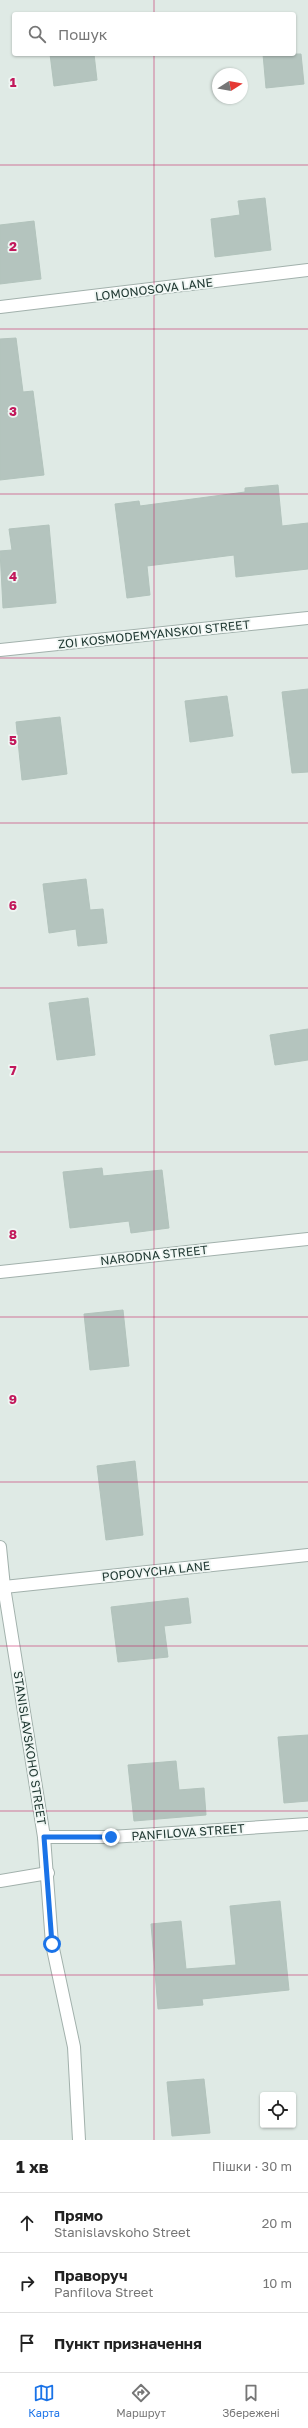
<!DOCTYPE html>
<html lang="uk">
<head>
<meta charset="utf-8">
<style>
	body { margin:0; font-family:"Golos Text",sans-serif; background:#f2f2f2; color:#222 }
	.controls { position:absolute; right:12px; bottom:12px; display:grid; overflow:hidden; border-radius:4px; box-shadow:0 1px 3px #0004 }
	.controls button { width:36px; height:36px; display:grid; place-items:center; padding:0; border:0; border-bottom:1px solid #e0e0e0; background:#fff; color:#222; font:20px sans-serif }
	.compass { position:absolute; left:212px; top:68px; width:36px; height:36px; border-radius:50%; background:#fff; box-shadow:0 1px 3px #0004; rotate:79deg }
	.stop { position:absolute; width:12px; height:12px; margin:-9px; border:3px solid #1a73e8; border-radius:50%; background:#fff }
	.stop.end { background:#1a73e8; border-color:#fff; box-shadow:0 1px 4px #0008 }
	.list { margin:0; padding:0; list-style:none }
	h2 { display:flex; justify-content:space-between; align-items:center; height:52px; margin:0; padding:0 16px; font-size:17px }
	h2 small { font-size:13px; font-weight:400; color:#767676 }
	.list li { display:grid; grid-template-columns:26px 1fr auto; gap:12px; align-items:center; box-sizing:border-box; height:60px; padding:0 16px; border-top:1px solid #e0e0e0 }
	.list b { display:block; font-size:15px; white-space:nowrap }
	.list p { margin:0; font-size:13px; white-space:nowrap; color:#767676 }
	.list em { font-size:13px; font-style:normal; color:#767676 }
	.icon { flex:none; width:22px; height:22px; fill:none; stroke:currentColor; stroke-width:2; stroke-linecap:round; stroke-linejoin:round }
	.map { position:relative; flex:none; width:308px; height:2140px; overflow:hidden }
	.search { position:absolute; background:#fff; box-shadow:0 1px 3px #0004; left:12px; right:12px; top:12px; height:44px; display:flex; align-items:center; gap:10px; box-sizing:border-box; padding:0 14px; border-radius:4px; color:#767676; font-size:15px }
	.sheet { height:232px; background:#fff }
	nav { display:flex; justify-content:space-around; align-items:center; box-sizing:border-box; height:56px; border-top:1px solid #e0e0e0; background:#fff; font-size:11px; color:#767676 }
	nav a { display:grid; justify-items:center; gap:2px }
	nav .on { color:#1a73e8 }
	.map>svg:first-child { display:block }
	.building { fill:#b4c4be; stroke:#b2c3bc }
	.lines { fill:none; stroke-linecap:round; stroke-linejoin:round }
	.minor-casing { stroke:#a2b1ac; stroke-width:14 }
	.minor { stroke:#fff; stroke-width:12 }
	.route { stroke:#1a73e8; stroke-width:5 }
	.grid { fill:none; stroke:#c2185b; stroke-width:1; stroke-opacity:0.55 }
	.labels { text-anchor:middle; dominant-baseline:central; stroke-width:3.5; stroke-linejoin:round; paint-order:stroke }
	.street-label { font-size:12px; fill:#213933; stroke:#eff6f3 }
	.grid-label { font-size:13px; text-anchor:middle; font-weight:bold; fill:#c2185b; stroke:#eff6f3; stroke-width:3.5; stroke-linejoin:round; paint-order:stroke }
</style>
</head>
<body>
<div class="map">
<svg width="308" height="2140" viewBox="0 0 308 2140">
	<rect width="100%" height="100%" fill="#dfeae5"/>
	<g class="building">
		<path d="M50 54H94L97 80 54 86Z"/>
		<path d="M263 54H301L304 84 266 88Z"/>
		<path d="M265 198 271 250 215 257 211 219 240 215 238 201Z"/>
		<path d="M34 221 41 279 0 284V225Z"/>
		<path d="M16 338 23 392 33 391 44 475 0 480V339Z"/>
		<path d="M278 485 282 526 308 523V569L236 577 234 555 147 566 150 595 127 598 115 504 139 501 140 506 245 492V488Z"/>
		<path d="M49 525 56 603 3 608 0 551 12 550 9 529Z"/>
		<path d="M308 689V772L292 773 282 692Z"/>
		<path d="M227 696 233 736 190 742 185 701Z"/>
		<path d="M60 717 67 774 22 780 16 722Z"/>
		<path d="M86 879 90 910 103 909 107 943 78 946 76 929 49 933 43 884Z"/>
		<path d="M88 998 95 1055 57 1060 49 1003Z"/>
		<path d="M308 1029V1060L275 1065 270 1035Z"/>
		<path d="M102 1168 103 1176 162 1170 169 1228 131 1233 129 1221 70 1228 63 1172Z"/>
		<path d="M123 1310 129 1366 90 1370 84 1314Z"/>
		<path d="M135 1461 143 1535 106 1540 97 1466Z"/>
		<path d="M188 1598 191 1623 164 1626 168 1657 118 1662 111 1607Z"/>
		<path d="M308 1735V1801L284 1803 278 1737Z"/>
		<path d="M176 1761 179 1790 204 1788 206 1815 134 1821 128 1765Z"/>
		<path d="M280 1901 289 1990 202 1999 203 2005 158 2009 151 1924 181 1921 186 1969 236 1965 230 1906Z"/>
		<path d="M204 2079 210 2133 172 2136 167 2082Z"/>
	</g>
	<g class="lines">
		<defs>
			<g id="minor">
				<path d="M0 307 308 270"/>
				<path d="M0 650 308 618"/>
				<path d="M0 1272 308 1239"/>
				<path d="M0 1547 4 1587 44 1837 52 1944 74 2047 79 2140"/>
				<path d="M4 1587 308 1555"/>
				<path d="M44 1837H111L308 1824"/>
				<path d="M0 1881 48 1873"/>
			</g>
		</defs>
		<use href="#minor" class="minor-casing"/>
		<use href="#minor" class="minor"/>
	</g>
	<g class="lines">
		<path class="route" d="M52 1944 44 1837H111"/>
	</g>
	<path class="grid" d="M154 0V14M154 54V2140M0 165H308M0 329H308M0 494H308M0 658H308M0 823H308M0 988H308M0 1152H308M0 1317H308M0 1482H308M0 1646H308M0 1811H308M0 1975H308"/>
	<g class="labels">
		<g class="street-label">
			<text transform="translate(154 289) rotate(-7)">LOMONOSOVA LANE</text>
			<text transform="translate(154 634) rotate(-6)">ZOI KOSMODEMYANSKOI STREET</text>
			<text transform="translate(154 1255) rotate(-6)">NARODNA STREET</text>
			<text transform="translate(156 1571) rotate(-6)">POPOVYCHA LANE</text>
			<text transform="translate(30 1748) rotate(81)">STANISLAVSKOHO STREET</text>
			<text transform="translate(188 1832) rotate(-4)">PANFILOVA STREET</text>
		</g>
	</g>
	<g class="grid-label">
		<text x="13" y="87">1</text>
		<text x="13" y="251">2</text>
		<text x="13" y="416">3</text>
		<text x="13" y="581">4</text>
		<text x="13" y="745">5</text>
		<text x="13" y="910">6</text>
		<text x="13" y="1075">7</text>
		<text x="13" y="1239">8</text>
		<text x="13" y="1404">9</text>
	</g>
</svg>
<div class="controls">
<button><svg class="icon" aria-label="locate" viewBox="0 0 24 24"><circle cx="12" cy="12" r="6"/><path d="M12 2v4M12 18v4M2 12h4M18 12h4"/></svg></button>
</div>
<svg class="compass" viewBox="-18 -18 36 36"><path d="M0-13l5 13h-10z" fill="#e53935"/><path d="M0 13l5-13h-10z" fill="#767676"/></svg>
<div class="stop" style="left:52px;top:1944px"></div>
<div class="stop end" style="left:111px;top:1837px"></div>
<div class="search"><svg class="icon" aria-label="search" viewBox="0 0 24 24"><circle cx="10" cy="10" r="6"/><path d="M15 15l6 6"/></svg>Пошук</div>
</div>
<section class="sheet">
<h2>1 хв<small>Пішки · 30 m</small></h2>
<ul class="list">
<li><svg class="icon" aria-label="ahead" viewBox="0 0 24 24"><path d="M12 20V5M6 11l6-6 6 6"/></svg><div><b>Прямо</b><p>Stanislavskoho Street</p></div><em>20 m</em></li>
<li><svg class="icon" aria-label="right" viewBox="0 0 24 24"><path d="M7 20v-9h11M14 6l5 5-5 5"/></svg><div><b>Праворуч</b><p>Panfilova Street</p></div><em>10 m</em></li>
<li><svg class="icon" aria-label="arrive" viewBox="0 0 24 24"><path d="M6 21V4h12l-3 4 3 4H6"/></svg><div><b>Пункт призначення</b></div></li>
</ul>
</section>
<nav>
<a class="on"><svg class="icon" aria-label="map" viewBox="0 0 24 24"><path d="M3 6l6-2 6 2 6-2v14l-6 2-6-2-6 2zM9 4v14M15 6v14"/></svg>Карта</a>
<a><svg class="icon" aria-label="directions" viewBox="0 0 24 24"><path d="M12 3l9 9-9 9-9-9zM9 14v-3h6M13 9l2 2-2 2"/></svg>Маршрут</a>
<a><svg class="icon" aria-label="saved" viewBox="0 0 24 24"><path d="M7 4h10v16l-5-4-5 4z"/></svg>Збережені</a>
</nav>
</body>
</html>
